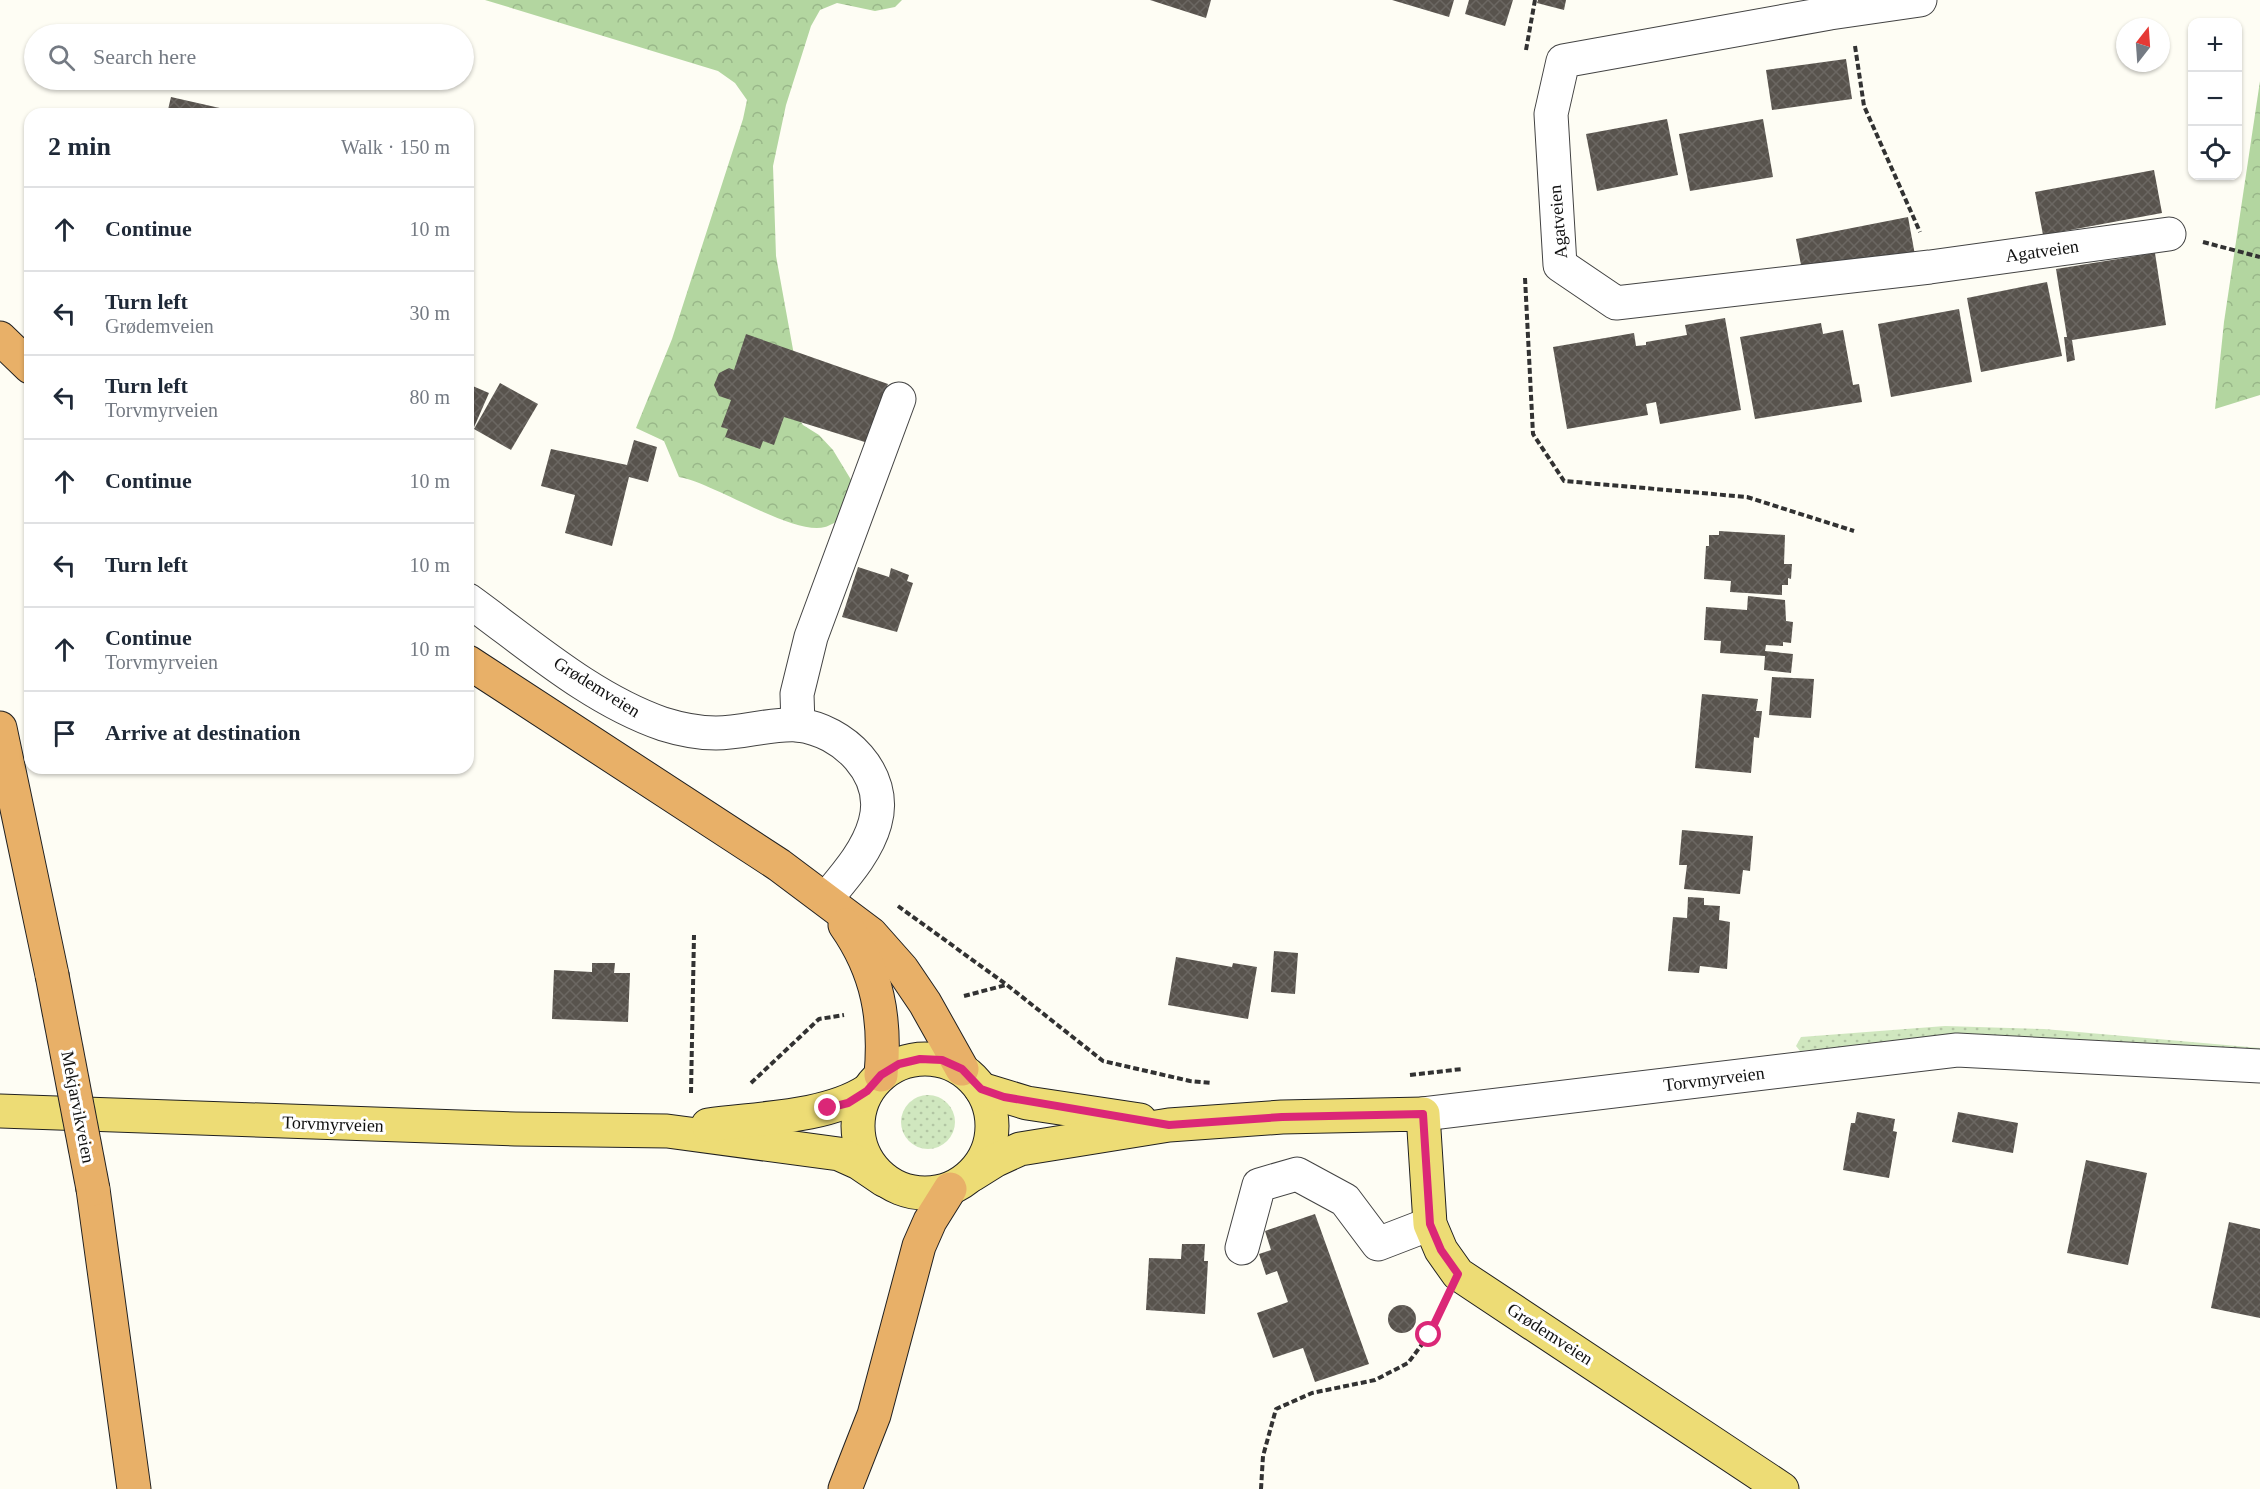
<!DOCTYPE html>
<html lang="en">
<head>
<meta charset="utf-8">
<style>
	body { margin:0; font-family:Georgia,serif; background:#f6f6f7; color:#1f2937 }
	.controls { position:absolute; right:18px; top:18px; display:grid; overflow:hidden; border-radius:12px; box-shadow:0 2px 4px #0004 }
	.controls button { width:54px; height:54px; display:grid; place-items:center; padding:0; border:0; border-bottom:2px solid #e0e1e3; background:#fff; color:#1f2937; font:30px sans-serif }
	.compass { position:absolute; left:2116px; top:18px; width:54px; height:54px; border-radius:50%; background:#fff; box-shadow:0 2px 4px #0004; rotate:17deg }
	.stop { position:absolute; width:18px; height:18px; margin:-14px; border:4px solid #db2777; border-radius:50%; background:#fff }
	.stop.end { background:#db2777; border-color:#fff; box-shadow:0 2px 6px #0008 }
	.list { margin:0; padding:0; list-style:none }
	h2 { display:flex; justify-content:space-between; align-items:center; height:78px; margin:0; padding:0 24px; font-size:26px }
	h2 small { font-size:20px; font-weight:400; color:#747a83 }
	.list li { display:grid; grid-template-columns:39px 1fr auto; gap:18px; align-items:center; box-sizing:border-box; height:84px; padding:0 24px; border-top:2px solid #e0e1e3 }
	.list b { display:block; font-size:22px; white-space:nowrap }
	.list p { margin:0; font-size:20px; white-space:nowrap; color:#747a83 }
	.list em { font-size:20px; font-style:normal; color:#747a83 }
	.icon { flex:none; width:33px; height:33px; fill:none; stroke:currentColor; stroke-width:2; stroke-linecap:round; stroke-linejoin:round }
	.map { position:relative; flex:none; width:2260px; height:1489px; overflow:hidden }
	.search { position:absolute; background:#fff; box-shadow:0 2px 4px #0004; left:24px; top:24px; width:450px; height:66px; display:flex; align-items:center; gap:15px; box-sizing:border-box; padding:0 21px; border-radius:33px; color:#747a83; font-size:22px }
	.panel { position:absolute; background:#fff; box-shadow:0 2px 4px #0004; left:24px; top:108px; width:450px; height:666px; border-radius:18px }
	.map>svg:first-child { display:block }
	.grass { fill:url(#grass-dots) }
	.forest { fill:url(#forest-crowns) }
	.building { fill:url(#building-cross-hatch) }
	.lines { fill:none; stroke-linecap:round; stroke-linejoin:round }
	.minor-casing { stroke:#434343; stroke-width:35 }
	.major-casing { stroke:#212121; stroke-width:35 }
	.highway-casing { stroke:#212121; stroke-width:35 }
	.path { stroke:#323232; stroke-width:4; stroke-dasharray:6 3; stroke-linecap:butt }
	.minor { stroke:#fff; stroke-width:33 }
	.major { stroke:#eddc75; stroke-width:33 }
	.highway { stroke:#e8b068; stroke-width:33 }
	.highway-bridge-casing { stroke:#212121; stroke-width:35; stroke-linecap:butt }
	.highway-bridge { stroke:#e8b068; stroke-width:33 }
	.route { stroke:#db2777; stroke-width:8 }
	.labels { text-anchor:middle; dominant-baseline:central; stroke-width:6; stroke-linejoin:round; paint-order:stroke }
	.street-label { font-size:18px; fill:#101010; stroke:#fff }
</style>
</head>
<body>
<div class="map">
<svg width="2260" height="1489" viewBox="0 0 2260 1489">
	<defs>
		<pattern id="grass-dots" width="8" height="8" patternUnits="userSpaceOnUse" patternTransform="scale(1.5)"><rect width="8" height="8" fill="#d0e7bf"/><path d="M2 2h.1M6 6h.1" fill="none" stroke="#b2c5a3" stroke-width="1.8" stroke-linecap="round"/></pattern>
		<pattern id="forest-crowns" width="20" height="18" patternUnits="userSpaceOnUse" patternTransform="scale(1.5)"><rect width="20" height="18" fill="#b3d6a0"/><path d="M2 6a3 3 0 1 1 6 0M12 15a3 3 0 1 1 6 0" fill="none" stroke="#99b789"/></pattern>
		<pattern id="building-cross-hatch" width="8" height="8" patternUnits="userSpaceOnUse" patternTransform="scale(1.5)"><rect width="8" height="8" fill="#58534d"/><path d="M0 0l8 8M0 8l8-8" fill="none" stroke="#6b6762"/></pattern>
	</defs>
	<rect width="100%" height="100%" fill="#fefdf4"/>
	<g class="grass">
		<path d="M1945 1026 2044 1029 2260 1048V1062L1900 1042 1800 1051 1796 1046 1801 1037Z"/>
		<circle cx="928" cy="1122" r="27"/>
	</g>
	<g class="forest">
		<path d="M485 0H902L895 7 875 11 837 3 820 10 811 26 786 105 773 166 776 256 794 355 793 410 803 425 819 435 833 450 853 483 842 519C836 521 830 526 825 527 794 536 714 483 679 477L664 441 636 428 672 339 743 119 747 100 735 83 718 71Z"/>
		<path d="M2260 81V395L2215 409 2224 322Z"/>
	</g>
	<g class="building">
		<path d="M1150 0H1211L1206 18Z"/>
		<path d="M1392 0H1454L1449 17Z"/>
		<path d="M1469 0H1513L1505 26 1465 14Z"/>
		<path d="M1538 0H1566L1564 10 1537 3Z"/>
		<path d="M1846 59 1852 99 1772 110 1766 70Z"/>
		<path d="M171 97 233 111 232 114H167Z"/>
		<path d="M1667 119 1678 175 1597 191 1586 134Z"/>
		<path d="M1763 119 1773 177 1690 191 1679 134Z"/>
		<path d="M2154 170 2162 213 2043 235 2035 192Z"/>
		<path d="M1908 217 1915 255 1803 275 1796 239Z"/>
		<path d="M2155 253 2166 325 2072 340 2075 360 2067 362 2064 337H2067L2056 269Z"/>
		<path d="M2047 282 2062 356 1981 372 1967 298Z"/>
		<path d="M1959 309 1972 382 1891 397 1878 324Z"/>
		<path d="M1725 318 1741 410 1660 424 1656 402 1646 404 1648 415 1567 429 1553 347 1634 333 1636 346 1646 345V342L1687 335 1685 325Z"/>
		<path d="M1821 323 1823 334 1843 330 1853 385 1859 384 1862 402 1755 419 1740 337Z"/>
		<path d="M746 334 888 384 868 443 784 417 774 445 763 441 760 449 725 437 728 429 721 427 731 400 719 396 714 385 719 373 729 368 734 370Z"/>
		<path d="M500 383 538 404 511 450 474 429Z"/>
		<path d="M468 384 489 393 468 441Z"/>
		<path d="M634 440 657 447 648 482 629 477 612 546 565 533 575 495 541 486 551 449 627 465Z"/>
		<path d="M1719 531 1785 535 1784 564H1792L1791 579 1788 578V585H1782V595L1730 592 1731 581 1704 579 1706 546H1709V535H1719Z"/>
		<path d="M858 567 889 577 891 568 909 575 907 581 913 583 897 632 842 617Z"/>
		<path d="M1748 596 1785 600 1786 621 1793 622 1791 643 1783 642V646L1766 645 1765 651 1793 654 1791 673 1764 670 1765 656 1720 653 1721 641 1704 640 1706 607 1747 610Z"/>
		<path d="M1772 677 1814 679 1811 718 1769 715Z"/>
		<path d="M1702 694 1758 699 1756 711H1762L1759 738 1754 737 1751 773 1695 768Z"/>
		<path d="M1682 830 1753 836 1750 871 1743 870 1740 894 1684 889 1687 865H1679Z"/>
		<path d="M1688 897 1704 898V905L1720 906 1719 920 1730 922 1727 969 1700 966 1699 973 1668 971 1673 917 1687 918Z"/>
		<path d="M1274 951 1298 953 1295 994 1271 992Z"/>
		<path d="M1176 957 1232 967 1233 963 1257 967 1248 1019 1168 1005Z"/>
		<path d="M592 963H615L614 973H630L628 1022 552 1019 554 970 592 972Z"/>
		<path d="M1857 1112 1895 1119 1893 1131 1897 1132 1889 1178 1843 1170 1851 1123H1855Z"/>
		<path d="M1958 1112 2018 1123 2013 1153 1952 1142Z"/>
		<path d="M2086 1160 2147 1173 2128 1265 2067 1253Z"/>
		<path d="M1315 1214 1369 1364 1315 1382 1303 1348 1273 1358 1257 1313 1288 1302 1277 1271 1266 1275 1259 1254 1271 1250 1265 1231Z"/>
		<path d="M2229 1222 2260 1229V1318L2211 1308Z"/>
		<path d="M1182 1244H1205L1204 1261H1208L1205 1314 1146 1310 1149 1258 1181 1259Z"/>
		<circle cx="1402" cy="1319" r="14"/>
	</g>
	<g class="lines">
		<defs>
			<g id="minor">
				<path d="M1920 0 1830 13 1563 61 1551 114 1560 265 1616 303 1930 267 2169 234"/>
				<path d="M468 600C529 644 591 699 663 724 679 729 700 733 716 733 744 733 771 723 798 725 843 730 889 774 875 823 867 852 845 876 826 899"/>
				<path d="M798 725 797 694 811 637 899 399"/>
				<path d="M1423 1114 1957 1050 2260 1066"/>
				<path d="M1242 1248 1259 1185 1297 1174 1345 1200 1378 1244 1430 1224"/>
			</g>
			<g id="major">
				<circle cx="925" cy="1126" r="67"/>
				<path d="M981 1089 1027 1103 1140 1120"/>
				<path d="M0 1111 515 1129 667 1131 839 1154 859 1163 884 1180"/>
				<path d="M708 1125C757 1118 825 1118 867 1091"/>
				<path d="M972 1175 996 1160 1020 1149 1169 1125 1282 1117 1423 1114 1430 1224 1441 1250 1458 1274 1782 1489"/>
			</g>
			<g id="highway">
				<path d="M0 338 30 367"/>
				<path d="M468 662 779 865 871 934 902 969 925 1003 962 1069"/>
				<path d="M0 728 52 975"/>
				<path d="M845 925C878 972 886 1019 881 1075"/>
				<path d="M93 1189 134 1489"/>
				<path d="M845 1489 874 1415 919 1246 930 1221 950 1189"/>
			</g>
		</defs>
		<use href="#minor" class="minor-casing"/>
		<use href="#major" class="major-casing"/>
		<use href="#highway" class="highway-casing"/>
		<g class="path">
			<path d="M1855 46 1864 106 1920 232"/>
			<path d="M1526 50 1535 0"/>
			<path d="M2203 242 2260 257"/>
			<path d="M1525 278 1533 434 1564 481 1747 497 1854 531"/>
			<path d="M898 906 1007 985 1103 1061 1190 1081 1211 1083"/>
			<path d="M964 996 1006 985"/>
			<path d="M1410 1075 1462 1069"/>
			<path d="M751 1083 819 1019 844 1015"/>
			<path d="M691 1093 694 935"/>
			<path d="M1261 1489 1263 1456 1276 1409 1312 1393 1375 1380 1408 1363 1429 1335 1443 1306"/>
		</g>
		<use href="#minor" class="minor"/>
		<use href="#major" class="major"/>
		<use href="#highway" class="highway"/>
		<defs>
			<path id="highway-bridge" d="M52 975 93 1189"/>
		</defs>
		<use href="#highway-bridge" class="highway-bridge-casing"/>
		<use href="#highway-bridge" class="highway-bridge"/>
	</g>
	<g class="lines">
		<path class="route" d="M828 1108 848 1103 867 1091 881 1075 899 1064 920 1059 942 1060 962 1069 981 1089 1004 1097 1169 1125 1282 1117 1423 1114 1430 1224 1441 1250 1458 1274 1429 1335"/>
	</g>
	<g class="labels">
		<g class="street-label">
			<text transform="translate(1558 222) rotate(-95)">Agatveien</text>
			<text transform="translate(2042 251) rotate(-8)">Agatveien</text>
			<text transform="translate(597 687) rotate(32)">Grødemveien</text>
			<text transform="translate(1714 1079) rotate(-7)">Torvmyrveien</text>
			<text transform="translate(78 1107) rotate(79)">Mekjarvikveien</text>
			<text transform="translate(333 1124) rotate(2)">Torvmyrveien</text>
			<text transform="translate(1550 1334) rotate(33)">Grødemveien</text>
		</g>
	</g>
</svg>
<div class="controls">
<button>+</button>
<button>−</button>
<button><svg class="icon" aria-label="locate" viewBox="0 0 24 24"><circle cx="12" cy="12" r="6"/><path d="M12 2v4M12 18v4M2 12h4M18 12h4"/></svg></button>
</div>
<svg class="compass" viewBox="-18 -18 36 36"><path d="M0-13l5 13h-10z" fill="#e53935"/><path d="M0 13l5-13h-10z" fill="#747a83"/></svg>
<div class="stop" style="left:1429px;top:1335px"></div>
<div class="stop end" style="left:828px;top:1108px"></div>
<div class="search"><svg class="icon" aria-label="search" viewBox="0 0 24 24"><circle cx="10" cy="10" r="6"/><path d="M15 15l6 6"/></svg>Search here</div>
<section class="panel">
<h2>2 min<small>Walk · 150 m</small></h2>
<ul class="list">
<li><svg class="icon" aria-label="ahead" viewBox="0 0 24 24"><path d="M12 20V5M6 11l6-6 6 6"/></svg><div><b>Continue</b></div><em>10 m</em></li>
<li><svg class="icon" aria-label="left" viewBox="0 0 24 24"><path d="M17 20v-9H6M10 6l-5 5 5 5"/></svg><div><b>Turn left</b><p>Grødemveien</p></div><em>30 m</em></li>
<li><svg class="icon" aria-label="left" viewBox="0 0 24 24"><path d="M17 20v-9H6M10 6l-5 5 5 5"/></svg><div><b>Turn left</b><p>Torvmyrveien</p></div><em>80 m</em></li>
<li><svg class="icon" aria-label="ahead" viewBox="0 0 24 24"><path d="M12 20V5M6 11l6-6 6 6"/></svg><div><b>Continue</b></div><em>10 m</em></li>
<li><svg class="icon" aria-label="left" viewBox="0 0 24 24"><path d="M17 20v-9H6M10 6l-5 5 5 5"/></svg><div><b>Turn left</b></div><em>10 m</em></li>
<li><svg class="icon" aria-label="ahead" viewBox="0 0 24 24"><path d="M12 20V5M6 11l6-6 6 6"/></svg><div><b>Continue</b><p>Torvmyrveien</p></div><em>10 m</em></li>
<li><svg class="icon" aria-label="arrive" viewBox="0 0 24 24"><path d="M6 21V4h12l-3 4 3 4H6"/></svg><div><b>Arrive at destination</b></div></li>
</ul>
</section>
</div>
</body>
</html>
